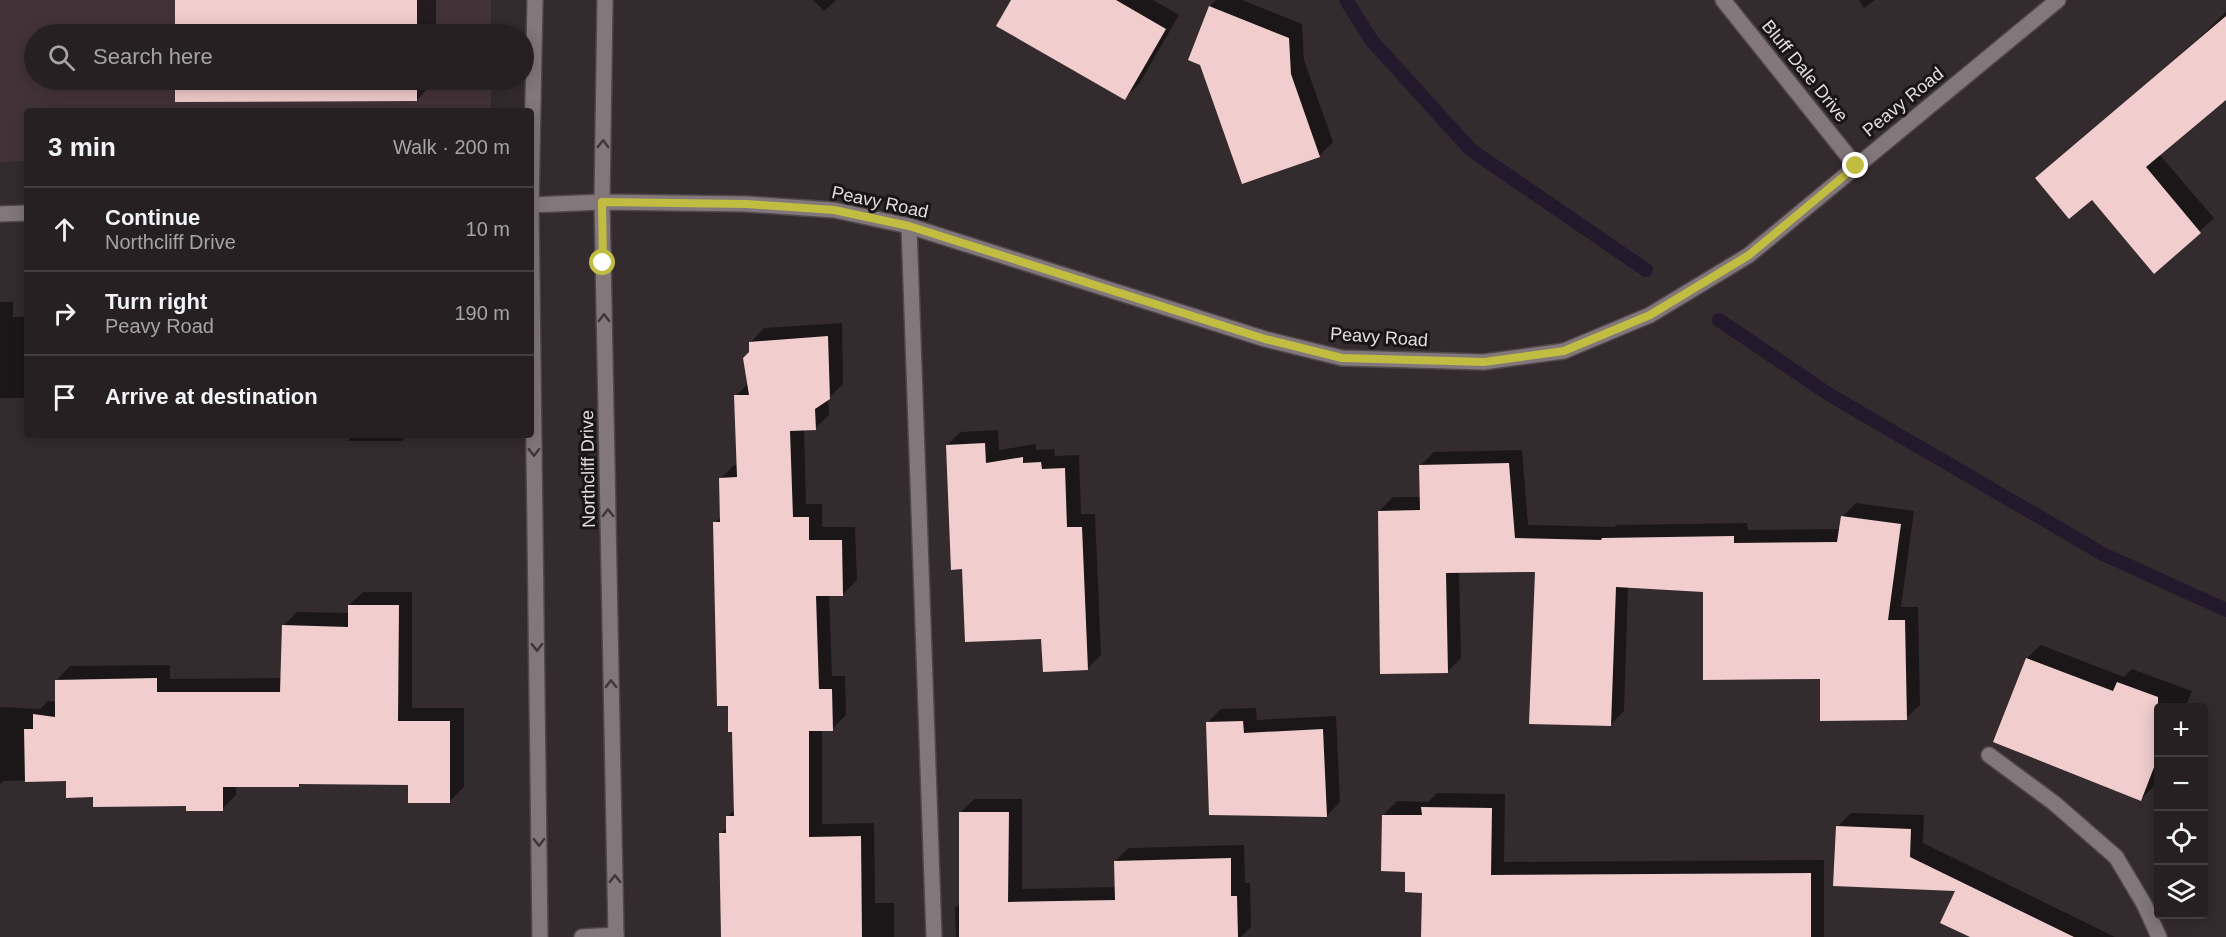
<!DOCTYPE html>
<html lang="en">
<head>
<meta charset="utf-8">
<style>
	body { margin:0; font-family:Arial,sans-serif; background:#2f282a; color:#f1f3f6 }
	.controls { position:absolute; right:18px; bottom:18px; display:grid; overflow:hidden; border-radius:6px; box-shadow:0 3px 15px #0003 }
	.controls button { width:54px; height:54px; display:grid; place-items:center; padding:0; border:0; border-bottom:2px solid #433e40; background:#272022; color:#f1f3f6; font:30px sans-serif }
	.stop { position:absolute; width:18px; height:18px; margin:-14px; border:4px solid #c1bd40; border-radius:50%; background:#fff }
	.stop.end { background:#c1bd40; border-color:#fff; box-shadow:0 2px 6px #0008 }
	.list { margin:0; padding:0; list-style:none }
	h2 { display:flex; justify-content:space-between; align-items:center; height:78px; margin:0; padding:0 24px; font-size:26px }
	h2 small { font-size:20px; font-weight:400; color:#a4a3a5 }
	.list li { display:grid; grid-template-columns:39px 1fr auto; gap:18px; align-items:center; box-sizing:border-box; height:84px; padding:0 24px; border-top:2px solid #433e40 }
	.list b { display:block; font-size:22px; white-space:nowrap }
	.list p { margin:0; font-size:20px; white-space:nowrap; color:#a4a3a5 }
	.list em { font-size:20px; font-style:normal; color:#a4a3a5 }
	.icon { flex:none; width:33px; height:33px; fill:none; stroke:currentColor; stroke-width:2; stroke-linecap:round; stroke-linejoin:round }
	.map { position:relative; flex:none; width:2226px; height:937px; overflow:hidden }
	.search { position:absolute; background:#272022; box-shadow:0 3px 15px #0003; left:24px; top:24px; width:510px; height:66px; display:flex; align-items:center; gap:15px; box-sizing:border-box; padding:0 21px; border-radius:33px; color:#a4a3a5; font-size:22px }
	.panel { position:absolute; background:#272022; box-shadow:0 3px 15px #0003; left:24px; top:108px; width:510px; height:330px; border-radius:6px }
	.map>svg:first-child { display:block }
	.built { fill:#433339 }
	.shadow { fill:#0007 }
	.lines { fill:none; stroke-linecap:round; stroke-linejoin:round }
	.stream { stroke:#24182c; stroke-width:14 }
	.building { fill:#f1cdcd }
	.service-casing { stroke:#50474a; stroke-width:18 }
	.minor-casing { stroke:#50474a; stroke-width:18 }
	.tertiary-casing { stroke:#50474a; stroke-width:18 }
	.service { stroke:#82777b; stroke-width:15 }
	.minor { stroke:#82777b; stroke-width:15 }
	.tertiary { stroke:#82777b; stroke-width:15 }
	.oneway { stroke:#3e3739 }
	.route { stroke:#c1bd40; stroke-width:8 }
	.labels { text-anchor:middle; dominant-baseline:central; stroke-width:6; stroke-linejoin:round; paint-order:stroke }
	.street-label { font-size:18px; fill:#e3dcde; stroke:#191516 }
</style>
</head>
<body>
<div class="map">
<svg width="2226" height="937" viewBox="0 0 2226 937">
	<rect width="100%" height="100%" fill="#342b2e"/>
	<path class="built" d="M0 0H491V34H34V80H491V111H27V161L0 162Z"/>
	<g class="shadow">
		<rect x="176" y="0" width="260" height="34"/>
		<path d="M813 0H836L824 11Z"/>
		<path d="M1012 0H1153L1179 15 1139 84 1125 98Z"/>
		<path d="M1216 0H1242L1302 24 1304 60 1333 142 1319 156 1210 6Z"/>
		<path d="M1859 0H1875L1864 8Z"/>
		<path d="M2226 12V102L2218 104 2159 154 2214 218 2155 272 2092 198 2037 178 2199 38Z"/>
		<path d="M176 80H436L417 100 176 101Z"/>
		<path d="M0 302H13V317H27V398H0Z"/>
		<path d="M842 323 843 384 828 399 829 415 815 428 804 429 806 504H822V527H855L857 580 843 594H829L832 676H845L846 715 832 729H822V824L874 823 875 903H894V937H721V834L728 827 727 817 736 808 734 730 729 705 715 523 722 516 721 478 734 465H738L736 396 748 383 751 342 764 328Z"/>
		<path d="M998 430 999 450 1036 444V450L1054 449 1055 456 1079 455 1081 514H1095L1101 655 1087 669 1043 637 964 568 947 445 961 432Z"/>
		<path d="M349 435H408L402 441H349Z"/>
		<path d="M1522 450 1528 525 1614 527 1617 525 1747 523 1748 530 1840 529 1842 517 1856 503 1914 511 1901 607H1918L1920 705 1906 718 1821 677 1705 590 1628 586 1624 711 1611 724 1536 570 1459 571 1461 658 1447 672 1379 511 1393 497H1421L1420 466 1434 452Z"/>
		<path d="M363 592H412V708H464V787L450 801 409 783H302L298 786H236V795L222 809 95 796 67 779 3 781 0 784V707L40 709 48 701 57 702V680L70 666 170 665V679L282 678 283 626 297 612 349 613V605Z"/>
		<path d="M2041 645 2124 677 2132 669 2192 691 2185 708H2158V775L2155 785 2141 799 1995 742 2027 658Z"/>
		<path d="M1256 708 1257 720 1336 716 1340 802 1327 816 1207 723 1221 709Z"/>
		<path d="M1437 793 1505 794 1504 862 1824 860V937H1423V891L1407 870 1383 815 1397 801 1428 802Z"/>
		<path d="M974 799H1022V889L1116 887 1115 861 1129 848 1244 845 1245 883H1250L1251 927 1241 937H956L955 908 960 903V813Z"/>
		<path d="M1851 813 1924 815 1923 843 2115 937H1973L1958 890 1838 826Z"/>
	</g>
	<g class="lines">
		<g class="stream">
			<path d="M1346 0 1372 41 1471 150 1646 270"/>
			<path d="M1719 320 1830 395 2103 554 2226 610"/>
		</g>
	</g>
	<g class="building">
		<rect x="175" y="0" width="242" height="34"/>
		<path d="M1011 0H1116L1166 29 1125 100 996 26Z"/>
		<path d="M1209 6 1289 38 1291 74 1320 157 1242 184 1200 65 1188 60Z"/>
		<path d="M2226 16V100L2146 167 2201 233 2154 274 2092 200 2069 219 2035 178Z"/>
		<path d="M175 80H417V101L175 102Z"/>
		<path d="M828 336 830 399 815 409 816 430 790 431 793 517H809V540H842L843 596H816L819 689H832L833 731H809V837L861 836 862 937H721L719 833H726V816H734L732 732H728V706H717L713 522H720L719 478 737 477 734 395H749L743 358 749 352V342Z"/>
		<path d="M985 443 986 463 1023 457V463L1041 462 1042 469 1065 468 1067 527H1082L1088 670 1043 672 1041 639 965 642 962 569 951 570 946 445Z"/>
		<path d="M1509 463 1515 538 1601 540 1602 538 1734 536V543L1837 542 1841 516 1901 524 1888 620H1905L1907 720 1820 721V679L1703 680V592L1616 587 1611 726 1529 724 1535 572 1446 573 1448 673 1380 674 1378 511 1420 510 1419 465Z"/>
		<path d="M348 605H399L398 721H450V803H408V785L299 784V787H223V811H186V806L93 807V797L66 798V781L25 782 24 729H33V714L55 717V680L157 678V692H280L282 625 348 627Z"/>
		<path d="M2026 658 2113 691 2117 682 2158 697V757L2141 801 1993 742Z"/>
		<path d="M1243 721 1244 733 1323 729 1327 817 1209 815 1206 722Z"/>
		<path d="M1421 807 1492 808 1491 875 1811 873V937H1421L1422 893 1405 892V872L1381 871 1382 815H1422Z"/>
		<path d="M959 812H1009L1008 902 1115 900 1114 861 1231 858V896H1237L1238 937H959Z"/>
		<path d="M1836 826 1911 829 1910 857 2074 937H1970L1940 923 1955 891 1833 886Z"/>
	</g>
	<g class="lines">
		<defs>
			<g id="service">
				<path d="M909 226 934 937"/>
				<path d="M1989 755 2054 803 2116 857 2144 904 2159 937"/>
			</g>
			<g id="minor">
				<path d="M1723 0 1856 166"/>
				<path d="M582 937 616 935"/>
			</g>
			<g id="tertiary">
				<path d="M535 0 531 205 540 937"/>
				<path d="M605 0 602 202 616 937"/>
				<path d="M531 205 602 202 747 204 834 210 909 226 1265 339 1342 358 1484 362 1564 351 1650 315 1749 255 2058 0"/>
				<path d="M0 214 27 213"/>
			</g>
		</defs>
		<use href="#service" class="service-casing"/>
		<use href="#minor" class="minor-casing"/>
		<use href="#tertiary" class="tertiary-casing"/>
		<use href="#service" class="service"/>
		<use href="#minor" class="minor"/>
		<use href="#tertiary" class="tertiary"/>
	</g>
	<defs><path id="oneway-chevron" d="M-2-3.5L2.5 0L-2 3.5" fill="none" stroke-width="1.6" stroke-linecap="round" stroke-linejoin="round" transform="scale(1.5)"/></defs>
	<g class="oneway">
		<use href="#oneway-chevron" transform="translate(603 144) rotate(-89)"/>
		<use href="#oneway-chevron" transform="translate(604 318) rotate(-91)"/>
		<use href="#oneway-chevron" transform="translate(534 452) rotate(89)"/>
		<use href="#oneway-chevron" transform="translate(608 513) rotate(-91)"/>
		<use href="#oneway-chevron" transform="translate(537 647) rotate(89)"/>
		<use href="#oneway-chevron" transform="translate(611 684) rotate(-91)"/>
		<use href="#oneway-chevron" transform="translate(539 842) rotate(89)"/>
		<use href="#oneway-chevron" transform="translate(615 879) rotate(-91)"/>
	</g>
	<g class="lines">
		<path class="route" d="M603 263 602 202 747 204 834 210 909 226 1265 339 1342 358 1484 362 1564 351 1650 315 1749 255 1856 166"/>
	</g>
	<g class="labels">
		<g class="street-label">
			<text transform="translate(1805 71) rotate(51)">Bluff Dale Drive</text>
			<text transform="translate(1903 102) rotate(-39)">Peavy Road</text>
			<text transform="translate(880 202) rotate(12)">Peavy Road</text>
			<text transform="translate(1379 337) rotate(4)">Peavy Road</text>
			<text transform="translate(588 469) rotate(-91)">Northcliff Drive</text>
		</g>
	</g>
</svg>
<div class="controls">
<button>+</button>
<button>−</button>
<button><svg class="icon" aria-label="locate" viewBox="0 0 24 24"><circle cx="12" cy="12" r="6"/><path d="M12 2v4M12 18v4M2 12h4M18 12h4"/></svg></button>
<button><svg class="icon" aria-label="layers" viewBox="0 0 24 24"><path d="M12 4l9 5-9 5-9-5zM3 14l9 5 9-5"/></svg></button>
</div>
<div class="stop" style="left:603px;top:263px"></div>
<div class="stop end" style="left:1856px;top:166px"></div>
<div class="search"><svg class="icon" aria-label="search" viewBox="0 0 24 24"><circle cx="10" cy="10" r="6"/><path d="M15 15l6 6"/></svg>Search here</div>
<section class="panel">
<h2>3 min<small>Walk · 200 m</small></h2>
<ul class="list">
<li><svg class="icon" aria-label="ahead" viewBox="0 0 24 24"><path d="M12 20V5M6 11l6-6 6 6"/></svg><div><b>Continue</b><p>Northcliff Drive</p></div><em>10 m</em></li>
<li><svg class="icon" aria-label="right" viewBox="0 0 24 24"><path d="M7 20v-9h11M14 6l5 5-5 5"/></svg><div><b>Turn right</b><p>Peavy Road</p></div><em>190 m</em></li>
<li><svg class="icon" aria-label="arrive" viewBox="0 0 24 24"><path d="M6 21V4h12l-3 4 3 4H6"/></svg><div><b>Arrive at destination</b></div></li>
</ul>
</section>
</div>
</body>
</html>
